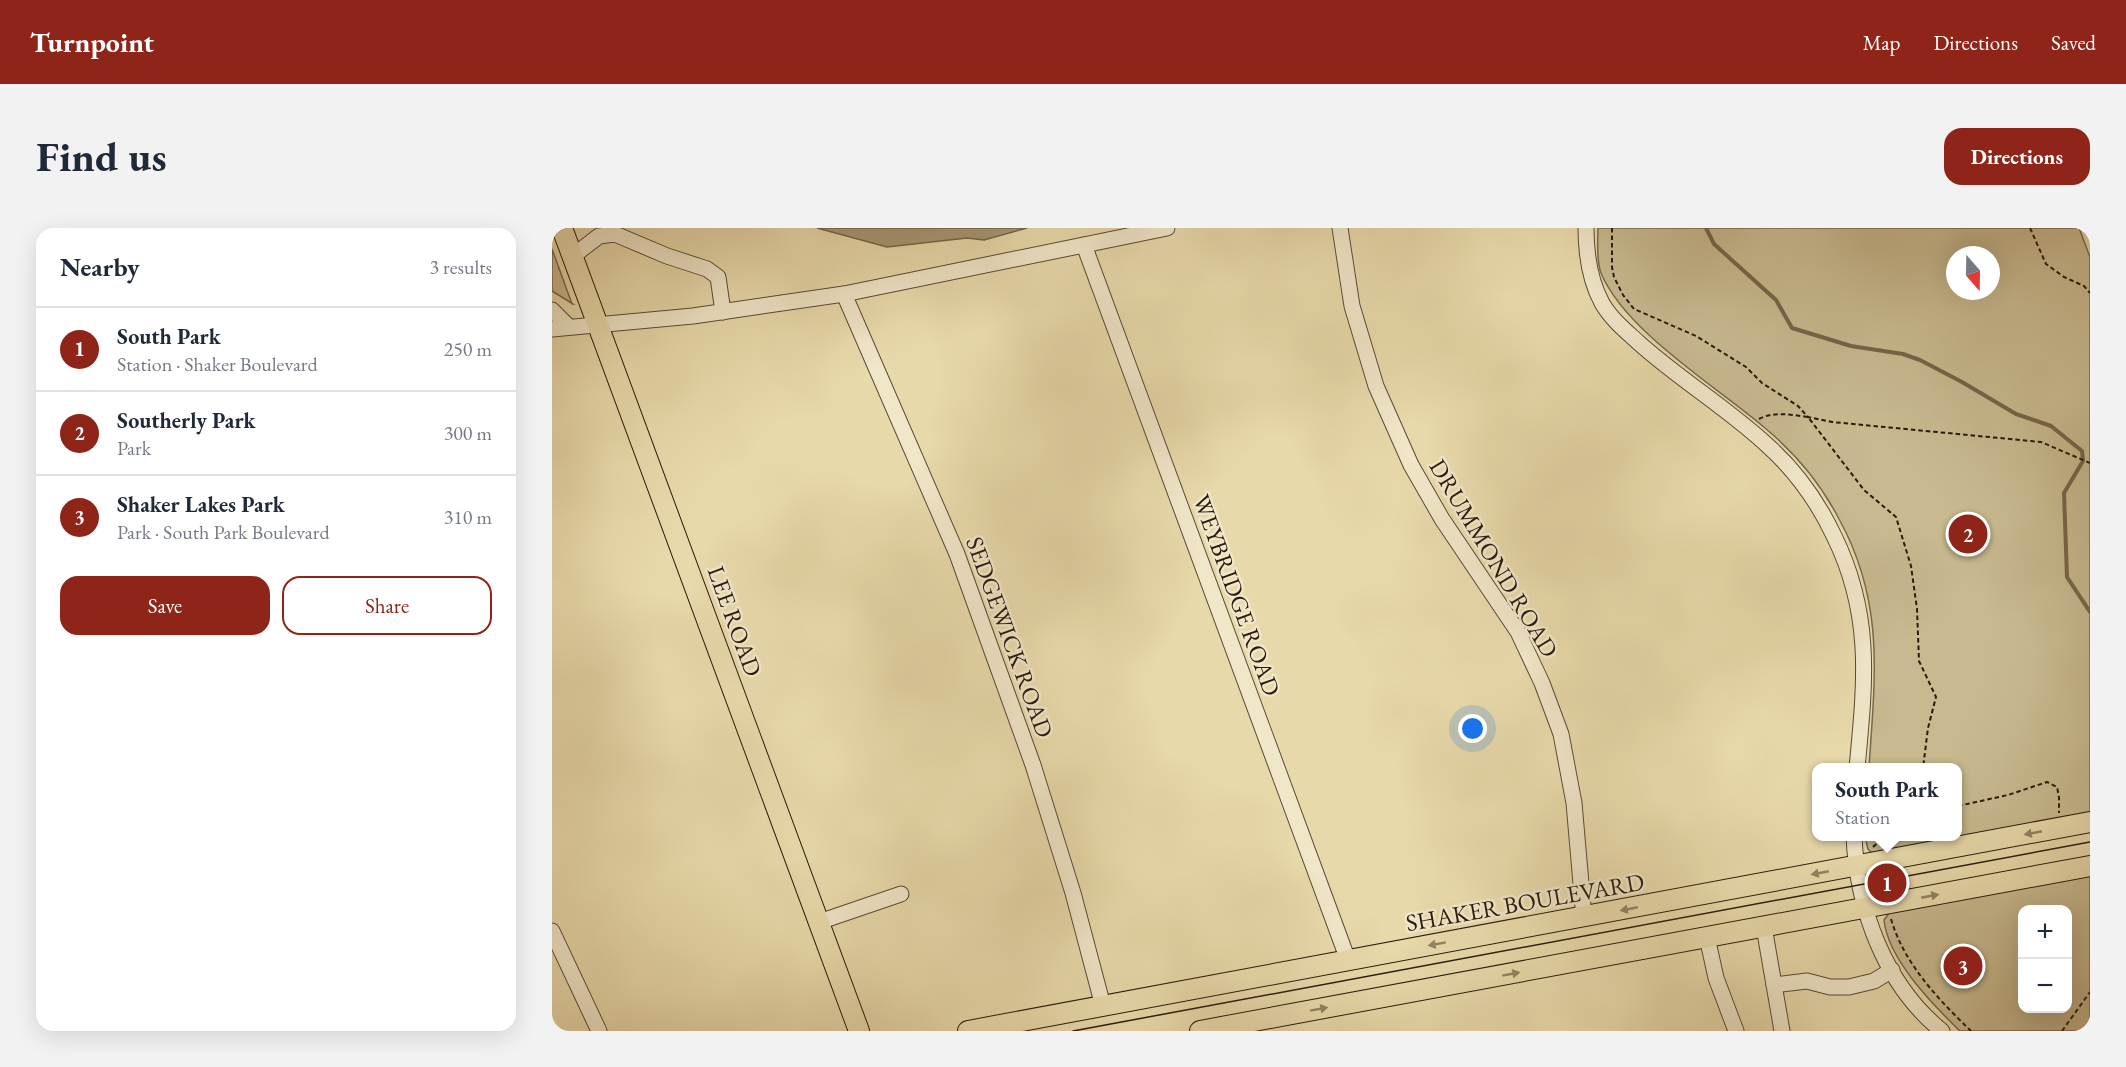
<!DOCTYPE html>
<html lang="en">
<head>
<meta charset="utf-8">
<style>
	body { margin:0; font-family:"EB Garamond",serif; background:#f2f2f3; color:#1f2937 }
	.controls { position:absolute; right:18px; bottom:18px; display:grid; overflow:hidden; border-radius:12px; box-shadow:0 6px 24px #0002 }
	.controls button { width:54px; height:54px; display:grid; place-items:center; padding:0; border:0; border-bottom:2px solid #e0e1e3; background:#fff; color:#1f2937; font:30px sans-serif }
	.compass { position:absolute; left:1394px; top:18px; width:54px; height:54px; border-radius:50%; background:#fff; box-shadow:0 6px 24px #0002; rotate:160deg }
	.you { position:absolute; left:921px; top:501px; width:21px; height:21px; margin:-15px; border:4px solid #fff; border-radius:50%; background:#1a73e8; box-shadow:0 0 0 9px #1a73e833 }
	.badge { display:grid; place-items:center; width:39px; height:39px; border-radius:50%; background:#8f2418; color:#fff; font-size:20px; font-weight:700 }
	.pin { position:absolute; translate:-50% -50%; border:3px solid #fff; box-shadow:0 2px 6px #0006 }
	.popup { position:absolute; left:1260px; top:535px; width:150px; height:78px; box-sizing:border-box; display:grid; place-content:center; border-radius:12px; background:#fff; filter:drop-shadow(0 2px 4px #0005); font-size:20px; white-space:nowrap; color:#747a83 }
	.popup b { font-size:22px; color:#1f2937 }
	.popup::after { content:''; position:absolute; left:50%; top:100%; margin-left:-12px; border:12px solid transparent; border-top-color:#fff }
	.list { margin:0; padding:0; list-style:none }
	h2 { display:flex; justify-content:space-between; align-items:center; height:78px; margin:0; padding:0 24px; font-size:26px }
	h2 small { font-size:20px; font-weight:400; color:#747a83 }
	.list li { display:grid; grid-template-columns:39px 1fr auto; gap:18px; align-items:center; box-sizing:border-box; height:84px; padding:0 24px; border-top:2px solid #e0e1e3 }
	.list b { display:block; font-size:22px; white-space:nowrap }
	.list p { margin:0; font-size:20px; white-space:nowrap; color:#747a83 }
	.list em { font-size:20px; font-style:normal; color:#747a83 }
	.actions { display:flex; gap:12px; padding:18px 24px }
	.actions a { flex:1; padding:14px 0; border:2px solid #8f2418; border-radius:18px; text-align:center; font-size:21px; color:#8f2418 }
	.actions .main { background:#8f2418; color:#fff }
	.map { position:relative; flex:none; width:1538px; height:803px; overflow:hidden; border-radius:18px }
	header { display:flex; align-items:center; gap:36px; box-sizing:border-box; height:84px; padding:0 30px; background:#8f2418; color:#fff }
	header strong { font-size:28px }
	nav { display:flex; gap:33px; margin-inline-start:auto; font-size:21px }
	.intro { display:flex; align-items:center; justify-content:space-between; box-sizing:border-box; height:144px; padding:0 36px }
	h1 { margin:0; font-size:42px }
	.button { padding:15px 27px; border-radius:18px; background:#8f2418; color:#fff; font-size:21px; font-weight:700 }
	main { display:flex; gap:36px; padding:0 36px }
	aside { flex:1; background:#fff; border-radius:18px; box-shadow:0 6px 24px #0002 }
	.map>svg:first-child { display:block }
	.green { fill:#c8b98f; stroke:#786a4e; stroke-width:1.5; fill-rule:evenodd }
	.water { fill:#a79874; stroke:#75664a; stroke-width:1.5 }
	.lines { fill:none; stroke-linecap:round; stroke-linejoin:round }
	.stream { stroke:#75664a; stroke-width:4 }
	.minor-casing { stroke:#594a34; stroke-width:17 }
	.major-casing { stroke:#291a0c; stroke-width:22 }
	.path { stroke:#291a0c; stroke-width:2; stroke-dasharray:4.5 3; stroke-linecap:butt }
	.minor { stroke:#f0e6c8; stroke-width:15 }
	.major { stroke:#e8d9aa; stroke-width:20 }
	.tram { stroke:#291a0c; stroke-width:1.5 }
	.oneway { fill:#928363 }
	.labels { text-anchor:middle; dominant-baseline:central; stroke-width:5; stroke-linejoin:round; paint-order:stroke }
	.street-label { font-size:24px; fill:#291a0c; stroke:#f0e6c8 }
</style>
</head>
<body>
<header>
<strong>Turnpoint</strong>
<nav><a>Map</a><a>Directions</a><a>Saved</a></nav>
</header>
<div class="intro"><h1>Find us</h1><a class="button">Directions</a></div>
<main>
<aside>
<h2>Nearby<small>3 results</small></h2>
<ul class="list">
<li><span class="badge">1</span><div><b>South Park</b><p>Station · Shaker Boulevard</p></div><em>250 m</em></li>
<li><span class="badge">2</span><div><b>Southerly Park</b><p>Park</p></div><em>300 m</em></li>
<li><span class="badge">3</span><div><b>Shaker Lakes Park</b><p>Park · South Park Boulevard</p></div><em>310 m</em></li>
</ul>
<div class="actions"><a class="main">Save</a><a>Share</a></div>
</aside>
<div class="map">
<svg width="1538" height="803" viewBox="0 0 1538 803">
	<rect width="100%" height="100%" fill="#e8d9aa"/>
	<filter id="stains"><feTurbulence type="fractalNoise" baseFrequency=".00333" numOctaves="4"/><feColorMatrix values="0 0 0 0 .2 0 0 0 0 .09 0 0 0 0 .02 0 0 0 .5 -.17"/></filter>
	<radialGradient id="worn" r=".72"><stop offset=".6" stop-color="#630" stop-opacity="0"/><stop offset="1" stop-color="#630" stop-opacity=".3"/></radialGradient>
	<g class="green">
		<path d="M1046 0H1527L1538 29V586L1321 626 1316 621 1313 609 1406 608V540L1317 539C1323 449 1333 374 1287 291 1269 256 1243 225 1213 200 1165 159 1073 103 1049 45 1044 32 1046 14 1046 0ZM1403 27H1439V63H1403Z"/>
		<path d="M0 21 20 76H21L0 63Z"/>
		<path d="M1538 645V803H1408C1380 776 1336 731 1332 692L1338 684ZM1470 682H1516V780H1470Z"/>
	</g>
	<path class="water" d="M265 0H475L432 12 415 10 335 19Z"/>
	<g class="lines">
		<path class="stream" d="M1154 0 1162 16 1224 72 1240 100 1299 118 1351 126 1368 132 1410 154 1464 186 1499 198 1530 223 1531 233 1512 265 1515 349 1538 384"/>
		<defs>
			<g id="minor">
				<path d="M788 0 800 78 824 158 859 237 890 291 966 404 990 455 1009 506 1022 575 1032 690"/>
				<path d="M1034 0C1034 25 1038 53 1050 75 1059 91 1074 103 1087 115 1127 151 1175 180 1215 217 1243 242 1266 274 1282 308 1321 387 1313 455 1305 540"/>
				<path d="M532 17 796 732"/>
				<path d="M21 28 47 8 63 6 115 28 155 41 166 49 171 84"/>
				<path d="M292 66 405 326 481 537 521 665 551 778"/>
				<path d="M0 82 17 99"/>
				<path d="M0 101 141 88 292 66 615 0"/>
				<path d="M1302 608C1305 681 1333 757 1390 803"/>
				<path d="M267 694 349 666"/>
				<path d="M1212 699 1230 803"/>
				<path d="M0 703 47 803"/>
				<path d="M1155 709 1164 750 1184 803"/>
				<path d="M1222 757 1255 753 1278 759H1297L1322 753 1340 742"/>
			</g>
			<g id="major">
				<path d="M10 0 307 803"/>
				<path d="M416 803 1538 594"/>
				<path d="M648 803 1538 638"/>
			</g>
		</defs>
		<use href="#minor" class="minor-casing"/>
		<use href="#major" class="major-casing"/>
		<g class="path">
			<path d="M1060 0V39L1062 49 1071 67 1082 81 1144 108 1194 139 1210 155 1246 178 1256 189 1280 194 1489 214 1538 235"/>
			<path d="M1478 0 1494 36 1512 49 1532 58 1538 65"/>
			<path d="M1207 191C1222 183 1240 187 1256 189L1312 262 1344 289 1359 338 1365 381 1367 433 1384 469 1376 500 1371 540"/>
			<path d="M1406 578 1456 567 1495 554 1505 559 1507 569V585"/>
			<path d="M1321 619 1333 608"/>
			<path d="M1339 691C1352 736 1387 772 1419 803"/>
			<path d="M1510 803 1538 764"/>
		</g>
		<use href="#minor" class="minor"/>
		<use href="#major" class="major"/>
		<path class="tram" d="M521 803 1538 614"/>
	</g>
	<defs><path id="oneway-solid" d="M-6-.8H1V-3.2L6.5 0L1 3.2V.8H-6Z" transform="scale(1.5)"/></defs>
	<g class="oneway">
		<use href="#oneway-solid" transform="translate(1481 605) rotate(169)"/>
		<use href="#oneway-solid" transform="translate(1268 645) rotate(169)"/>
		<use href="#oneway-solid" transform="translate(1378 668) rotate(-11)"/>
		<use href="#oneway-solid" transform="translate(1077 681) rotate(169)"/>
		<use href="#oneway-solid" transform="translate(885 716) rotate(170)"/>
		<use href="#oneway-solid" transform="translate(959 746) rotate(-10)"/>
		<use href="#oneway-solid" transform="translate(767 781) rotate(-10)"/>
	</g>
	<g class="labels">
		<g class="street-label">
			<text transform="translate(942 330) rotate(59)">DRUMMOND ROAD</text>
			<text transform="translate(685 367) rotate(70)">WEYBRIDGE ROAD</text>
			<text transform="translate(183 393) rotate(70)">LEE ROAD</text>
			<text transform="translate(458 409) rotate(70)">SEDGEWICK ROAD</text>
			<text transform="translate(973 674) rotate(-10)">SHAKER BOULEVARD</text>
		</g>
	</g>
	<rect width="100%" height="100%" filter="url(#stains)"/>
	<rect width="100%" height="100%" fill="url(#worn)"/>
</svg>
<div class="controls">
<button>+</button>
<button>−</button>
</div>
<svg class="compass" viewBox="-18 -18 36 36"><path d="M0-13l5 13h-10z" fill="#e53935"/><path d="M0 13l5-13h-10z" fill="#747a83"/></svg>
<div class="you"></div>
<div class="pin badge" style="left:1335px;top:655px">1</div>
<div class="popup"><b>South Park</b>Station</div>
<div class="pin badge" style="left:1416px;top:306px">2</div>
<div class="pin badge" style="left:1411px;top:738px">3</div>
</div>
</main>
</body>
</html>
